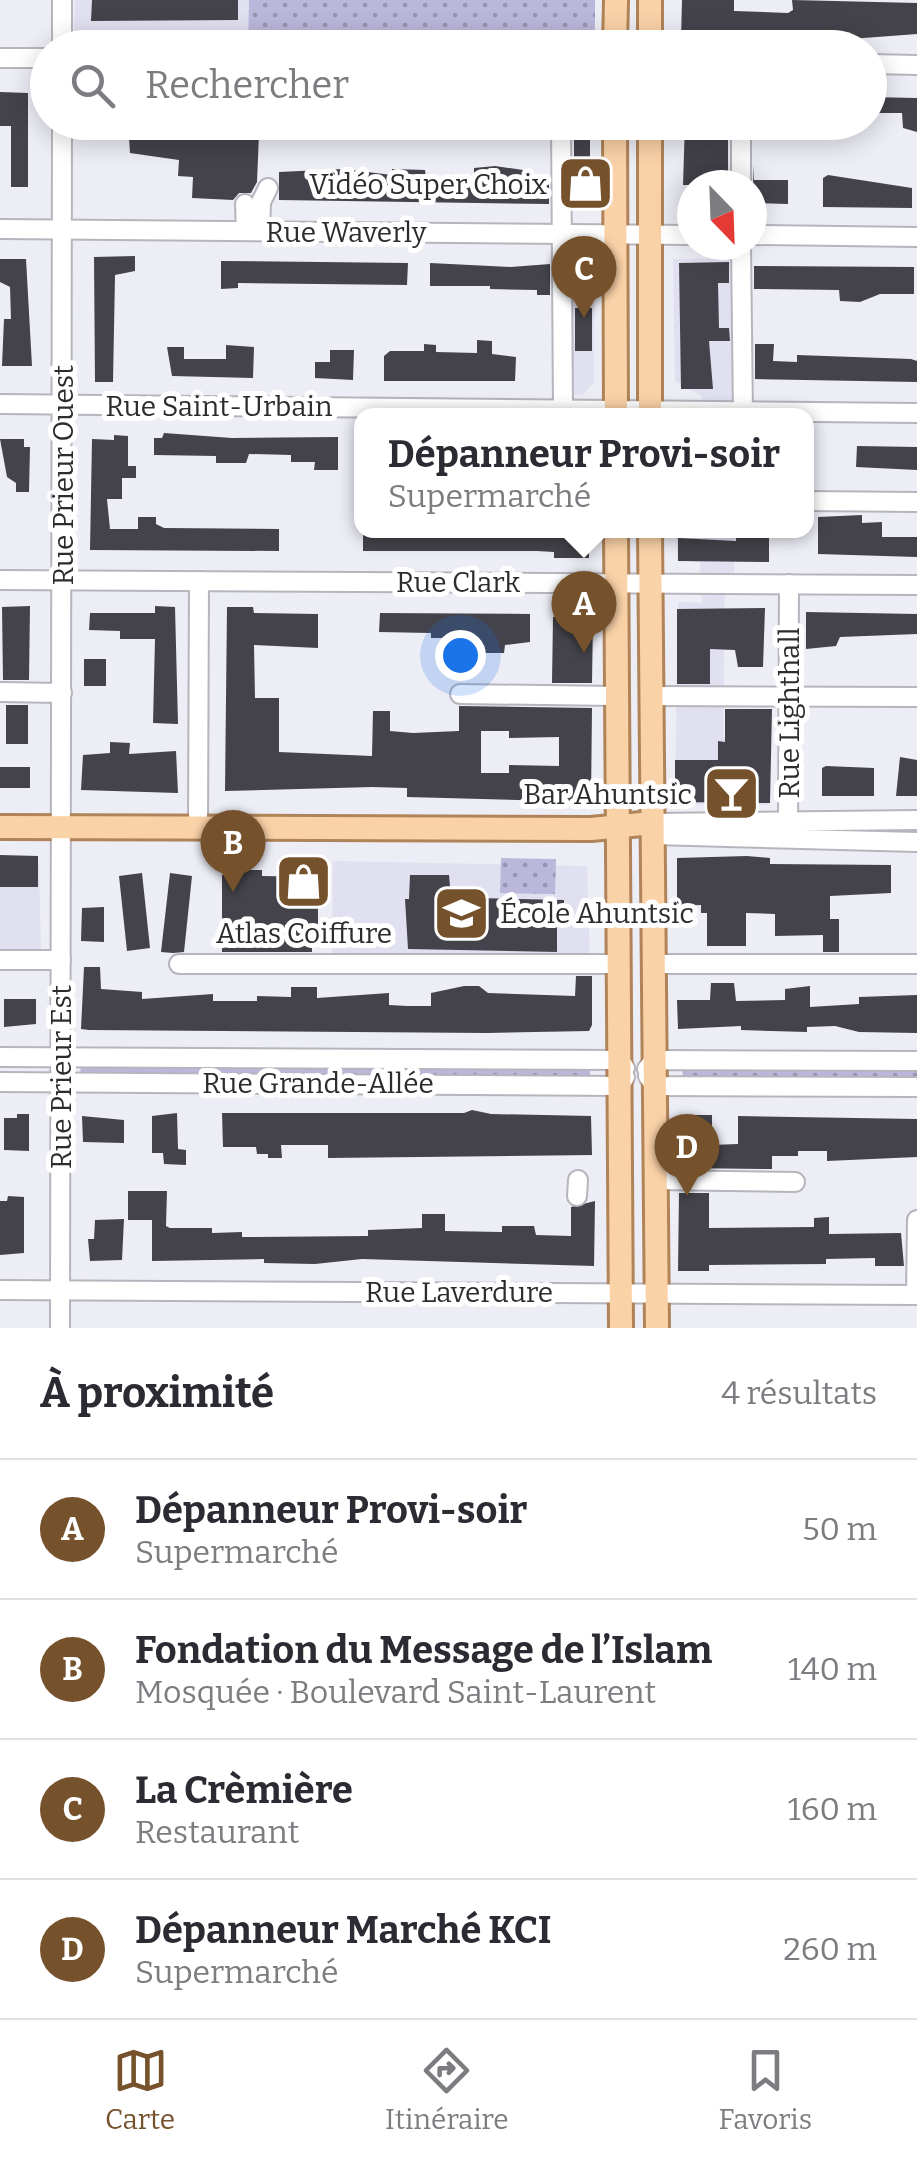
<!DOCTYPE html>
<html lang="fr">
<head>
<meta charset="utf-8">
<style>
	body { margin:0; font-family:Bitter,serif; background:#f2f2f3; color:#2b2b33 }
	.compass { position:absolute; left:677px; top:170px; width:90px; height:90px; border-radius:50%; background:#fff; box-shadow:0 5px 25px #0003; rotate:157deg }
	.you { position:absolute; left:460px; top:655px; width:35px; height:35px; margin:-25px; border:8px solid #fff; border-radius:50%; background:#1a73e8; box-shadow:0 0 0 15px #1a73e833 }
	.badge { display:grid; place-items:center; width:65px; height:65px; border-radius:50%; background:#76522c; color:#fff; font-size:32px; font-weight:700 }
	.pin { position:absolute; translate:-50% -82px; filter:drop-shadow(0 2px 5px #0008) }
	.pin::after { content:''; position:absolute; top:52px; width:35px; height:30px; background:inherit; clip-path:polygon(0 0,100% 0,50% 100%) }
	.popup { position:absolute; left:354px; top:408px; width:460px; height:130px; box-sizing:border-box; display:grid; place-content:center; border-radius:20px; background:#fff; filter:drop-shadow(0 2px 8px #0005); font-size:32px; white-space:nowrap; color:#7c7c81 }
	.popup b { font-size:38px; color:#2b2b33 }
	.popup::after { content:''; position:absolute; left:50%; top:100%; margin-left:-20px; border:20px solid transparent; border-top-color:#fff }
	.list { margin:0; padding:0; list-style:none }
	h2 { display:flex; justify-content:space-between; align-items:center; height:130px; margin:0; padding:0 40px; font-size:42px }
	h2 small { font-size:32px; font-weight:400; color:#7c7c81 }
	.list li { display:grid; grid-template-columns:65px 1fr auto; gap:30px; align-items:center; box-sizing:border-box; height:140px; padding:0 40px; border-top:2px solid #e1e1e2 }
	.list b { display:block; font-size:38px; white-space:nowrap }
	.list p { margin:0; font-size:32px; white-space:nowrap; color:#7c7c81 }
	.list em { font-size:32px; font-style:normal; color:#7c7c81 }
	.icon { flex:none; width:55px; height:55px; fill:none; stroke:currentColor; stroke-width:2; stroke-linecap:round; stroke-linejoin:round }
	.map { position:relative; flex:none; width:917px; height:1328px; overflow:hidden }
	.search { position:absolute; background:#fff; box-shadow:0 5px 25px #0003; left:30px; right:30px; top:30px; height:110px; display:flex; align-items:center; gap:25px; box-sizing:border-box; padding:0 35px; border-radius:55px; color:#7c7c81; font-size:38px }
	.sheet { height:690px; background:#fff }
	nav { display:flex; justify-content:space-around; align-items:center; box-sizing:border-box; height:140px; border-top:2px solid #e1e1e2; background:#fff; font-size:28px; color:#7c7c81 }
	nav a { display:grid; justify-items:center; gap:5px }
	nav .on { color:#76522c }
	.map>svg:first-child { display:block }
	.built { fill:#e1e0f0 }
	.grass { fill:url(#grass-dots) }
	.building { fill:#44434b; fill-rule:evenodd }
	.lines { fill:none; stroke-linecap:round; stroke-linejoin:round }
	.minor-casing { stroke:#b6b5be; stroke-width:22 }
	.major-casing { stroke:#b08458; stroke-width:28 }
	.minor { stroke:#fff; stroke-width:18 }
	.major { stroke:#fad2a8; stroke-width:22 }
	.labels { text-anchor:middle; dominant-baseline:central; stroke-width:10; stroke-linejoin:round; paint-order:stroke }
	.poi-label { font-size:28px; fill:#2c2c2f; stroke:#fff; text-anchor:end }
	.street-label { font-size:28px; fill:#2c2c2f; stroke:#fff }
</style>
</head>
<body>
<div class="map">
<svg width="917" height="1328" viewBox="0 0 917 1328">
	<defs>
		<pattern id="grass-dots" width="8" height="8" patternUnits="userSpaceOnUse" patternTransform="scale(2.5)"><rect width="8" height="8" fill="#bab7db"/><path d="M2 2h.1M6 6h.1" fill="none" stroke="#9795b2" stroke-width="1.8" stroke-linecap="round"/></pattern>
	</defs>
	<rect width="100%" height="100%" fill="#ededf6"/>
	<g class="built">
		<path d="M75 0H249L248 44 79 43 74 38Z"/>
		<path d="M565 248 589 251 594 261V382L583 395H567Z"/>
		<path d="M743 258 745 415H702V396L675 381 673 259Z"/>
		<path d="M676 531H735L734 590 725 591 723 737 770 738 768 805 675 804 678 602 702 603 700 562 677 560Z"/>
		<path d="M0 861 39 862 41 954 0 953Z"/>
		<path d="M333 861 587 866 590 963 332 961Z"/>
	</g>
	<g class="grass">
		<path d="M249 0H595V39L587 48 248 44Z"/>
		<path d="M501 858 556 859 555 894 500 893Z"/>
		<path d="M81 1064 590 1066V1079L80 1076Z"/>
		<path d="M682 1067H917V1081L683 1080Z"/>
	</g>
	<g class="building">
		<path d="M92 0H238V20L91 21Z"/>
		<path d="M682 0H734V11L788 13 793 10 792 0 917 3V34L850 39V34L828 33 734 32V39H681Z"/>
		<path d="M0 92 28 93V187H11V126H0Z"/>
		<path d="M870 97 917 98V132L903 128 902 113H870Z"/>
		<path d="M128 122H240L239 134H259L257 182 251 193H239L233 200 192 198 193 177 178 176 179 160 130 153Z"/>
		<rect x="574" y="122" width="16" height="86"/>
		<path d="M685 122H728V185H683Z"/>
		<path d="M754 165V180H788V204L752 203Z"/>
		<path d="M495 166 523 170V174L549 181V204L279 200V172L343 169 392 175V169L425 170 426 178 474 179V168Z"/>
		<path d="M828 175 912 188V208L823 207V178Z"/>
		<path d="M135 256V271L115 275 113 382H95L94 257Z"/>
		<path d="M0 259H26L32 366H2L4 319H11L10 287 0 282Z"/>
		<path d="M221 261 408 263 407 285 238 283V288L221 289Z"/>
		<path d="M729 262V283H718L719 328H729L730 341H709L713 389H681L679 263Z"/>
		<path d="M430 263 511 267 550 264V295H537V290L490 289V286H430Z"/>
		<path d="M754 266 914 267V294H880L860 302 840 301 839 290 754 289Z"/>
		<rect x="575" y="308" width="17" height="43"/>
		<path d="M477 340 492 341V354L516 357 515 381H384V356L390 351H424V344L436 345V352L477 353Z"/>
		<path d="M755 344H774L773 361 797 362V355L911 359 917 361V382L755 379Z"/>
		<path d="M226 345 254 347 253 378 172 376 167 347H184V359H226Z"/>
		<path d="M330 350H354L353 380 315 378V362H330Z"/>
		<path d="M164 433 232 438 338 437V470H314L315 462H291V455L249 454 246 463H216V456L154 455V438H162Z"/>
		<path d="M114 435 128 436V466H136V478H122V499H107L110 529H138V517H156V524L164 528 279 529V551L90 550 92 439 114 440Z"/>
		<path d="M0 439H24V447H30L29 492H16V483L7 477Z"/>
		<path d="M857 446 917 447V470L856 467Z"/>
		<path d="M862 515V523L882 522V537H917V557L818 554V517Z"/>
		<path d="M363 530 476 534 589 530V558H554V552L537 551H363Z"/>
		<path d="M736 530H769V562L678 561V538L736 541Z"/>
		<path d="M30 606 29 680H3L2 607Z"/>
		<path d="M155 606 175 607 178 724 153 723 155 639H120V631L89 630 90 613H155Z"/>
		<path d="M227 607H253L254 613 318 614V648L254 645 255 698H279V752L372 756 373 711H390V731L413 733 459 731V706L592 708 591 802 407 797V788L372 787 225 791ZM481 731H509V738L559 737V766L509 765V773H481Z"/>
		<path d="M765 608 763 667H738L735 650 710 649V684H677V609Z"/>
		<path d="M806 612 917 614V634L840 637 836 646 806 649Z"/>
		<path d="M380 613 530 614V642L505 645 504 653H478V647H450V638H431V633L379 632Z"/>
		<path d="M553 617H593L592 683H552Z"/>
		<rect x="84" y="659" width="22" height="27"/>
		<rect x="6" y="705" width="22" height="39"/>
		<path d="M725 709H772L770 803 675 802V760H718V741L725 742Z"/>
		<path d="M110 742 130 743 129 754 176 751 178 793 81 790 83 755 110 753Z"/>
		<path d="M900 757 917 760V796H896Z"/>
		<path d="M826 766 874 768V796H822V768Z"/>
		<rect x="0" y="767" width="30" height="21"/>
		<path d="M0 855 38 856V887H0Z"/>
		<path d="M747 856 770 858V864L891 865V893L830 896V919H839V952H823V935L775 936V914L746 913V946H707V913H701V905L677 906V858Z"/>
		<path d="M230 870H262V876L318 877V928H312V952H222V875H229Z"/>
		<path d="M142 873 150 948 127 951 119 876Z"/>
		<path d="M170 873 192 876 184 952 173 953 161 952Z"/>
		<path d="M410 875H449L452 909H475L476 898 564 900V924H557V952L408 949 405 899H409Z"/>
		<path d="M104 907V942L81 941 82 908Z"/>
		<path d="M84 967H100L101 989 142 992V999L213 994V1001H257V996L291 997V987H317V998L389 993V1005L407 1006H431V993L464 986H479L488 993 575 996 576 976H592V1025L589 1031 487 1033 89 1030 81 1029Z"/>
		<path d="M711 983H734L736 1001 785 1000V989L810 986V1007L859 1004V997L917 995V1033L859 1032 835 1026 807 1027V1032L741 1030V1026L678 1029 677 1000H710Z"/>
		<path d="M4 999H36V1024L4 1027Z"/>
		<path d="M472 1110 491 1114 591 1116 592 1155 328 1158V1145H281L282 1158H268V1154H257L256 1147H223L222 1113H464Z"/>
		<path d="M177 1113 178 1149 186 1150V1165L164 1164 163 1153H152V1116Z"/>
		<path d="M17 1114H29V1151L4 1150V1118H17Z"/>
		<path d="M679 1115H712V1145L738 1144V1116L917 1119V1157L827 1161V1151H798V1156H772V1169L679 1168Z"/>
		<path d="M82 1116 124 1120V1143L83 1142Z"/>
		<path d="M128 1191H167L166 1226 170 1228H212V1233L242 1232V1237L368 1236V1230L422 1228V1214H445V1231L502 1232V1226H534L536 1235 571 1236V1207L595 1201 594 1266 362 1259 315 1264 264 1263V1259L152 1261V1220H128Z"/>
		<path d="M679 1193H709V1228L814 1227V1218L829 1217V1234L901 1233 904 1266H875V1258L826 1259V1264L709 1265V1271H678Z"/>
		<path d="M8 1196 24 1197V1253L0 1255V1201H7Z"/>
		<path d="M124 1219 122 1260 90 1261 88 1239H94L95 1220Z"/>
	</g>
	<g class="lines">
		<defs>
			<g id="minor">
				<path d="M62 0V48"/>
				<path d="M0 58H48"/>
				<path d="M870 64 917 65"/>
				<path d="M561 122 563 409"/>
				<path d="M741 185V122"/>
				<path d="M245 204 246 231"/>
				<path d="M0 229 692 235"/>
				<path d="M260 231 261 202 268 188"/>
				<path d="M752 235 917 237"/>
				<path d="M741 245 743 416"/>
				<path d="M0 404 917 413"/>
				<path d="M806 501 917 502"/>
				<path d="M0 580 917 585"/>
				<path d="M0 692 62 693"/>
				<path d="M460 694 617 696"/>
				<path d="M651 696 917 697"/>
				<path d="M652 823 917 820"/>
				<path d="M198 828 199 581"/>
				<path d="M788 829 789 584"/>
				<path d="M653 835 917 842"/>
				<path d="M0 960H61"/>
				<path d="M179 964H619"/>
				<path d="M654 964H917"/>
				<path d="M0 1057 620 1060 625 1068"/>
				<path d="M647 1069 654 1060 917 1061"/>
				<path d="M648 1076 655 1086 917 1087"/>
				<path d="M0 1082 620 1086 625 1077"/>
				<path d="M655 1180 795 1182"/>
				<path d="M577 1196 578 1180"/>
				<path d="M0 1290 917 1295"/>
				<path d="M916 1295 917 1220"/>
				<path d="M60 1328 62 122"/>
			</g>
			<g id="major">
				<path d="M615 48 616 0"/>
				<path d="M650 48V0"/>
				<path d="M615 122 616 416"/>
				<path d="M650 416V122"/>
				<path d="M616 530 621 1328"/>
				<path d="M650 530 657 1328"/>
				<path d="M0 827 591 829 652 823"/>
			</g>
		</defs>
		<use href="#minor" class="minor-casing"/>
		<use href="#major" class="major-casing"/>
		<use href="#minor" class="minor"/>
		<use href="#major" class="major"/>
	</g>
	<defs>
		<symbol id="shop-square" viewBox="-11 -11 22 22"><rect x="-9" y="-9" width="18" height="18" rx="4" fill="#76522c" stroke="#fff"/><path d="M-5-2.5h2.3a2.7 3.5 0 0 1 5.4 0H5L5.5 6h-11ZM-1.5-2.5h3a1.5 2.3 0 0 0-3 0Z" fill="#fff"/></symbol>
		<symbol id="bar-square" viewBox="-11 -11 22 22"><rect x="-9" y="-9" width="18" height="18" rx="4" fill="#76522c" stroke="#fff"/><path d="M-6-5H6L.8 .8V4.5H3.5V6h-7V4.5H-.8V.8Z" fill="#fff"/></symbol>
		<symbol id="school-square" viewBox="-11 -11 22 22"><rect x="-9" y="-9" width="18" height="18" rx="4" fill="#76522c" stroke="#fff"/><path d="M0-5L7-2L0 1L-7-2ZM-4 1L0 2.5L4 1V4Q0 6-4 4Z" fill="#fff"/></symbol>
	</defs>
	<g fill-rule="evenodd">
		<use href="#shop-square" x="554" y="152" width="63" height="63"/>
		<use href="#bar-square" x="700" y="762" width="63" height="63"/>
		<use href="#shop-square" x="272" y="850" width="63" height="63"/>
		<use href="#school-square" x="430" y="882" width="63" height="63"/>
	</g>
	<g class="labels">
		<g class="poi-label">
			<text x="547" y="184">Vidéo Super Choix</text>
			<text x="692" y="794">Bar Ahuntsic</text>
			<text x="500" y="913" text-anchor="start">École Ahuntsic</text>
			<text x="304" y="933" text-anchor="middle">Atlas Coiffure</text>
		</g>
		<g class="street-label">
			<text x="346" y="232">Rue Waverly</text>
			<text x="219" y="406">Rue Saint-Urbain</text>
			<text transform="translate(63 475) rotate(-90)">Rue Prieur Ouest</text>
			<text x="458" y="582">Rue Clark</text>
			<text transform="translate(789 713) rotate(-90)">Rue Lighthall</text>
			<text transform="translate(61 1077) rotate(-90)">Rue Prieur Est</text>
			<text x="318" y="1083">Rue Grande-Allée</text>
			<text x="459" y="1292">Rue Laverdure</text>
		</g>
	</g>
</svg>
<svg class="compass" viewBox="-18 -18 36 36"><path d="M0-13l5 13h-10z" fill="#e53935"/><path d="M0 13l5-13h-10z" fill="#7c7c81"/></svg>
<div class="you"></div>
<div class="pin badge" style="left:584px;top:653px">A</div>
<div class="popup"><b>Dépanneur Provi-soir</b>Supermarché</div>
<div class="pin badge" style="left:233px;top:892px">B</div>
<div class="pin badge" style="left:584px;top:318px">C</div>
<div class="pin badge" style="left:687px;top:1196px">D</div>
<div class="search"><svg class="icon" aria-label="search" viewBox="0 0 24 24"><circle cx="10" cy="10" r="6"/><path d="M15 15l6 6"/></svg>Rechercher</div>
</div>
<section class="sheet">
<h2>À proximité<small>4 résultats</small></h2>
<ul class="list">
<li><span class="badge">A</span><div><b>Dépanneur Provi-soir</b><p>Supermarché</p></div><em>50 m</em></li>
<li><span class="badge">B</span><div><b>Fondation du Message de l’Islam</b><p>Mosquée · Boulevard Saint-Laurent</p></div><em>140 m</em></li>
<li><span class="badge">C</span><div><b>La Crèmière</b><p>Restaurant</p></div><em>160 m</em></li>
<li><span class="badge">D</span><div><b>Dépanneur Marché KCI</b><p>Supermarché</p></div><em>260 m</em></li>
</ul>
</section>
<nav>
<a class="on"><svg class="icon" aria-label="map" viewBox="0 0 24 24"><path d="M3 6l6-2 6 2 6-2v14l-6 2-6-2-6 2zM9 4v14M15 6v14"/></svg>Carte</a>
<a><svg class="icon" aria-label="directions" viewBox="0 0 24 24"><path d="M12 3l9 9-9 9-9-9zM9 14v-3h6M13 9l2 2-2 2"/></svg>Itinéraire</a>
<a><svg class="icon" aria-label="saved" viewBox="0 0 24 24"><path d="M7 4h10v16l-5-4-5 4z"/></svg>Favoris</a>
</nav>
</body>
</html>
